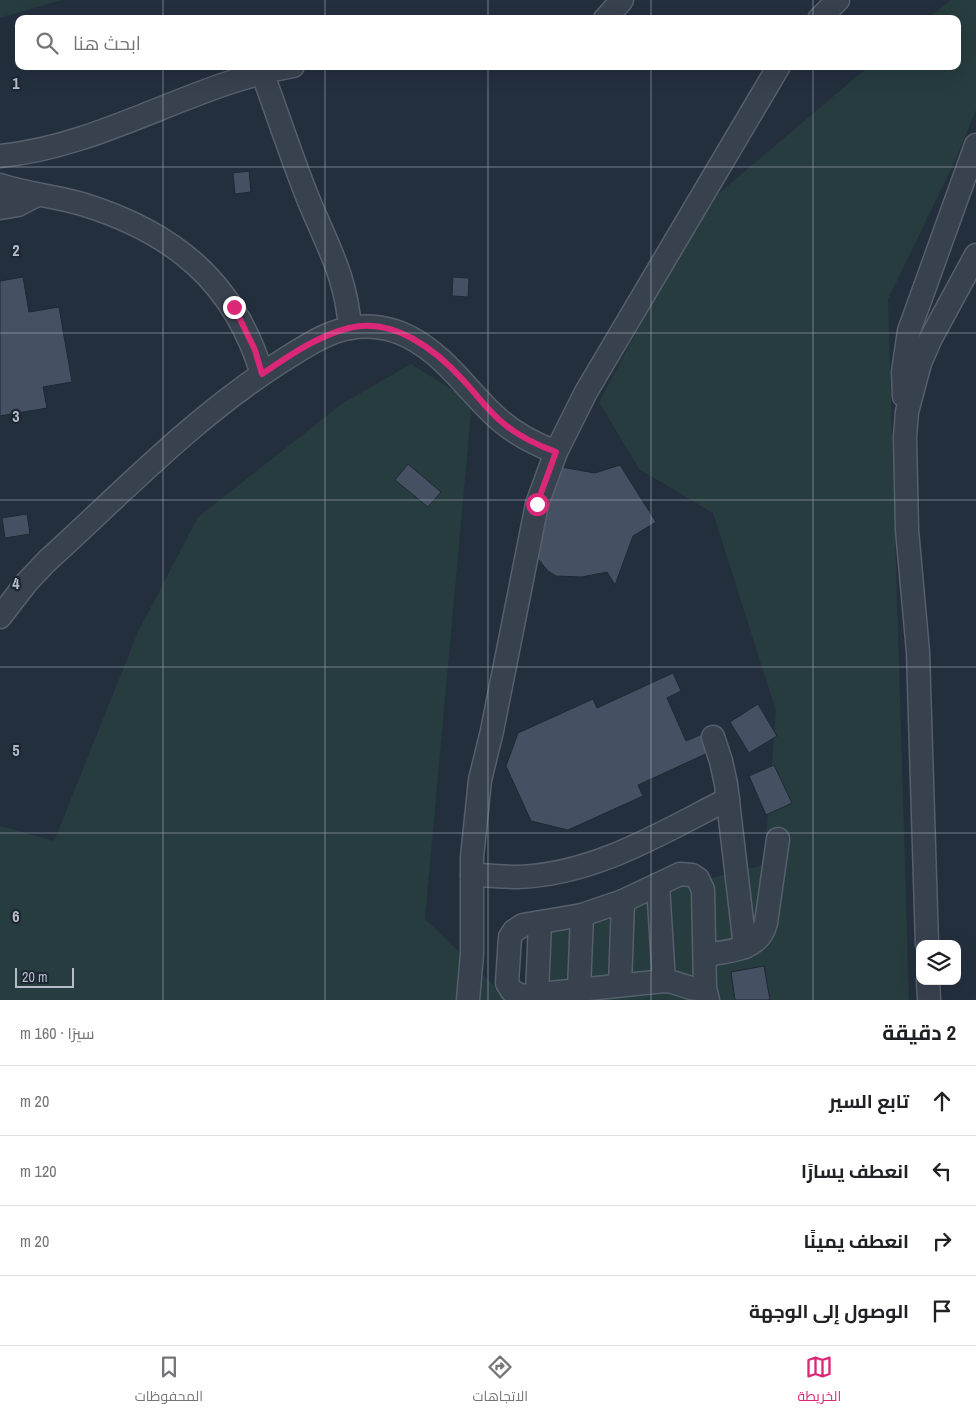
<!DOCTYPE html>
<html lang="ar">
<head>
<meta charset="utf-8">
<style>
	body { margin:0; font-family:"Archivo Narrow",Cairo,sans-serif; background:#f2f2f2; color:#202124; direction:rtl }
	.controls { position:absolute; right:15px; bottom:15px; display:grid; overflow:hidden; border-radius:10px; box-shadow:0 5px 20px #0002 }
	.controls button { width:45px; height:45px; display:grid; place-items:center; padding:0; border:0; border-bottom:1px solid #e0e0e0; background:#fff; color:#202124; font:25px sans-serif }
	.scale { position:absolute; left:15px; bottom:12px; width:59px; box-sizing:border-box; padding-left:5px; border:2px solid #b4bcc9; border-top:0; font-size:14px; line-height:18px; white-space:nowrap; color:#b4bcc9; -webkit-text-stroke:4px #1d2633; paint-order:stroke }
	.stop { position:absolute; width:15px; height:15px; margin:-11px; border:4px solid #db2777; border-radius:50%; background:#fff }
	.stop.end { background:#db2777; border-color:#fff; box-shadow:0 1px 5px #0008 }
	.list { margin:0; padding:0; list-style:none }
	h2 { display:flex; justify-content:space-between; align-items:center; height:65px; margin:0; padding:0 20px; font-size:21px }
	h2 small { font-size:16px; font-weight:400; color:#757577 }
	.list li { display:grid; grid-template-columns:32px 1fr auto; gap:15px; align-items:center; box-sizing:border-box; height:70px; padding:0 20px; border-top:1px solid #e0e0e0 }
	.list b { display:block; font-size:19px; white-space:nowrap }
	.list em { font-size:16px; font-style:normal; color:#757577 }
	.icon { flex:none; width:28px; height:28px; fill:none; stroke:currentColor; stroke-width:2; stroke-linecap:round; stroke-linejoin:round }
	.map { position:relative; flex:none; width:976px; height:1000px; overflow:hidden; direction:ltr }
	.search { position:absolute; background:#fff; box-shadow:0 5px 20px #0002; left:15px; right:15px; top:15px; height:55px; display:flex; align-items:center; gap:12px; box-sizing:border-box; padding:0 18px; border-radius:10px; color:#757577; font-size:19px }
	.sheet { height:345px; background:#fff }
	nav { display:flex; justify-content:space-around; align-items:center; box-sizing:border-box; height:70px; border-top:1px solid #e0e0e0; background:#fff; font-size:14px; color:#757577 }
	nav a { display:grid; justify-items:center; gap:2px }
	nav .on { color:#db2777 }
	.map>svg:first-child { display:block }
	.green { fill:#263c3f }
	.building { fill:#455162; stroke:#1f2835 }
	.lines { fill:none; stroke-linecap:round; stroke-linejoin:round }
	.minor-casing { stroke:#565f6c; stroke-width:25 }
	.minor { stroke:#38414e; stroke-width:22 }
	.route { stroke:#db2777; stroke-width:6 }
	.grid { fill:none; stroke:#b4bcc9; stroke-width:1; stroke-opacity:0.55 }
	.grid-label { font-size:16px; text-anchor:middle; font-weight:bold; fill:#b4bcc9; stroke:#1d2633; stroke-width:4.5; stroke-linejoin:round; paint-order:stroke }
</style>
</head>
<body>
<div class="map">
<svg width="976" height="1000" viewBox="0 0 976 1000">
	<rect width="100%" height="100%" fill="#242f3e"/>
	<g class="green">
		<path d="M0 0H61L0 18Z"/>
		<path d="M951 0H976V110L955 161 888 299 909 1000H527L539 937 608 903 764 865 776 711 713 513 639 469 599 402 705 205 869 66H957V19H927Z"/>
		<path d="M411 364 472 402 425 919 509 1000H0V826L54 841 138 632 198 517 343 403Z"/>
	</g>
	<g class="building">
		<path d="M249 171 251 192 235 194 233 173Z"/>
		<path d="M23 277 29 312 59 307 72 382 43 387 47 408 0 416V281Z"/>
		<path d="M453 277 469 278 468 297 452 296Z"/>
		<path d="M408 464 441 492 428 507 395 480Z"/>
		<path d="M544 464 595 473 620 465 656 522 633 536 615 585 607 572 582 577 556 576 548 571 534 554Z"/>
		<path d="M27 514 30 534 5 538 2 518Z"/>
		<path d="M673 673 681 691 667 698 686 741 702 734 710 752 638 785 643 796 568 830 531 821 506 766 518 733 593 699 597 708Z"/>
		<path d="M758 704 777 736 749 753 730 722Z"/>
		<path d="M774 765 792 803 766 815 749 776Z"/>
		<path d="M764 966 770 1000H735L731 972Z"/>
	</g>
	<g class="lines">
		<defs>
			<g id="minor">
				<path d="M605 19 622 0"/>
				<path d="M819 19 838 0"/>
				<path d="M262 72C278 115 292 159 309 201 328 247 346 276 350 328"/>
				<path d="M0 156C103 146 191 84 293 66"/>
				<path d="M0 185C27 194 55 196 82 204 173 232 234 281 262 374"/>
				<path d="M0 208 18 205 37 195"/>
				<path d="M904 396 903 372 909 331 976 145"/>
				<path d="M0 617 27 582 47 561C123 492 195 416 282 361 303 348 326 332 350 328 369 324 392 328 409 337 444 355 464 386 492 413 510 431 532 443 556 452"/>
				<path d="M713 737 721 761 726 784 745 947"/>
				<path d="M472 875C487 875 502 877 517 877 594 875 661 833 728 799"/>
				<path d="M658 885 664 981"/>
				<path d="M927 944 918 652 907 530 905 437 907 412 920 363 931 338 976 255"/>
				<path d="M705 955C729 951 759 951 766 923L778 839"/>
				<path d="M928 981 929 1000"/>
				<path d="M620 985 623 901"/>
				<path d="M705 988C690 992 679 981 664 981L522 996 512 991 507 983 510 937 514 931 523 925 582 915 623 901 680 874 692 875 698 879 703 890 705 988 708 1000"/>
				<path d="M579 990 582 915"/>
				<path d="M537 994 540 923"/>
				<path d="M468 1000 472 954V857L480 780 492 731 537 504 556 452 586 392 779 66"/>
			</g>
		</defs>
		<use href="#minor" class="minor-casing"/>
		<use href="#minor" class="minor"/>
	</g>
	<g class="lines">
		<path class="route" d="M234 307 255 350 262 374C289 356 317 336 349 328 394 317 436 350 464 381 477 395 488 411 503 423 518 436 537 445 556 452L537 504"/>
	</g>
	<path class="grid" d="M163 0V19M325 0V19M488 0V19M651 0V19M813 0V19M163 66V1000M325 66V1000M488 66V1000M651 66V1000M813 66V1000M0 167H976M0 333H976M0 500H976M0 667H976M0 833H976"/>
	<g class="grid-label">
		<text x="16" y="89">1</text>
		<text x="16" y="256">2</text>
		<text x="16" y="422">3</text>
		<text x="16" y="589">4</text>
		<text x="16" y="756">5</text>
		<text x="16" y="922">6</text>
	</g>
</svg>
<div class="controls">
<button><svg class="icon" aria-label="layers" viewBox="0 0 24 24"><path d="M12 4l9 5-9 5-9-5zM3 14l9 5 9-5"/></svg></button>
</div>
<div class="scale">20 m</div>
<div class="stop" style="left:537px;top:504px"></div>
<div class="stop end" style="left:234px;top:307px"></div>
<div class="search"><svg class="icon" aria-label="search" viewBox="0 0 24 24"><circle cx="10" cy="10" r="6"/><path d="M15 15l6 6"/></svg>ابحث هنا</div>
</div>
<section class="sheet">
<h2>2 دقيقة<small>سيرًا · 160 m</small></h2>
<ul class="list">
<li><svg class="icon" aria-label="ahead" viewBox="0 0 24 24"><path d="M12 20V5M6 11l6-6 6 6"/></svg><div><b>تابع السير</b></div><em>20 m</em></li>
<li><svg class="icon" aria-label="left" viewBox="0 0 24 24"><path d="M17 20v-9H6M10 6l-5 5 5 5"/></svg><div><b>انعطف يسارًا</b></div><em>120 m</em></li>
<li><svg class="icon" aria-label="right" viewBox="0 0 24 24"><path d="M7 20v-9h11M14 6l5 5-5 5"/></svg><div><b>انعطف يمينًا</b></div><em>20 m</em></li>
<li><svg class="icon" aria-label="arrive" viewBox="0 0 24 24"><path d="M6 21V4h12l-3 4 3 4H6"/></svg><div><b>الوصول إلى الوجهة</b></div></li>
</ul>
</section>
<nav>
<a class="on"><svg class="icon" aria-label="map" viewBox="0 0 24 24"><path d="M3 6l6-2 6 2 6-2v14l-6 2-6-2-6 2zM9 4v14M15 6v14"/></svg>الخريطة</a>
<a><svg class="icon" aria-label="directions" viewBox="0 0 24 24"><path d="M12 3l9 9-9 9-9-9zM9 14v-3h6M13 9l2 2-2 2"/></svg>الاتجاهات</a>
<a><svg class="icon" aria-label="saved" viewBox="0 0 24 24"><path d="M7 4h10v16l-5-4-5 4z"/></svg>المحفوظات</a>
</nav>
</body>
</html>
